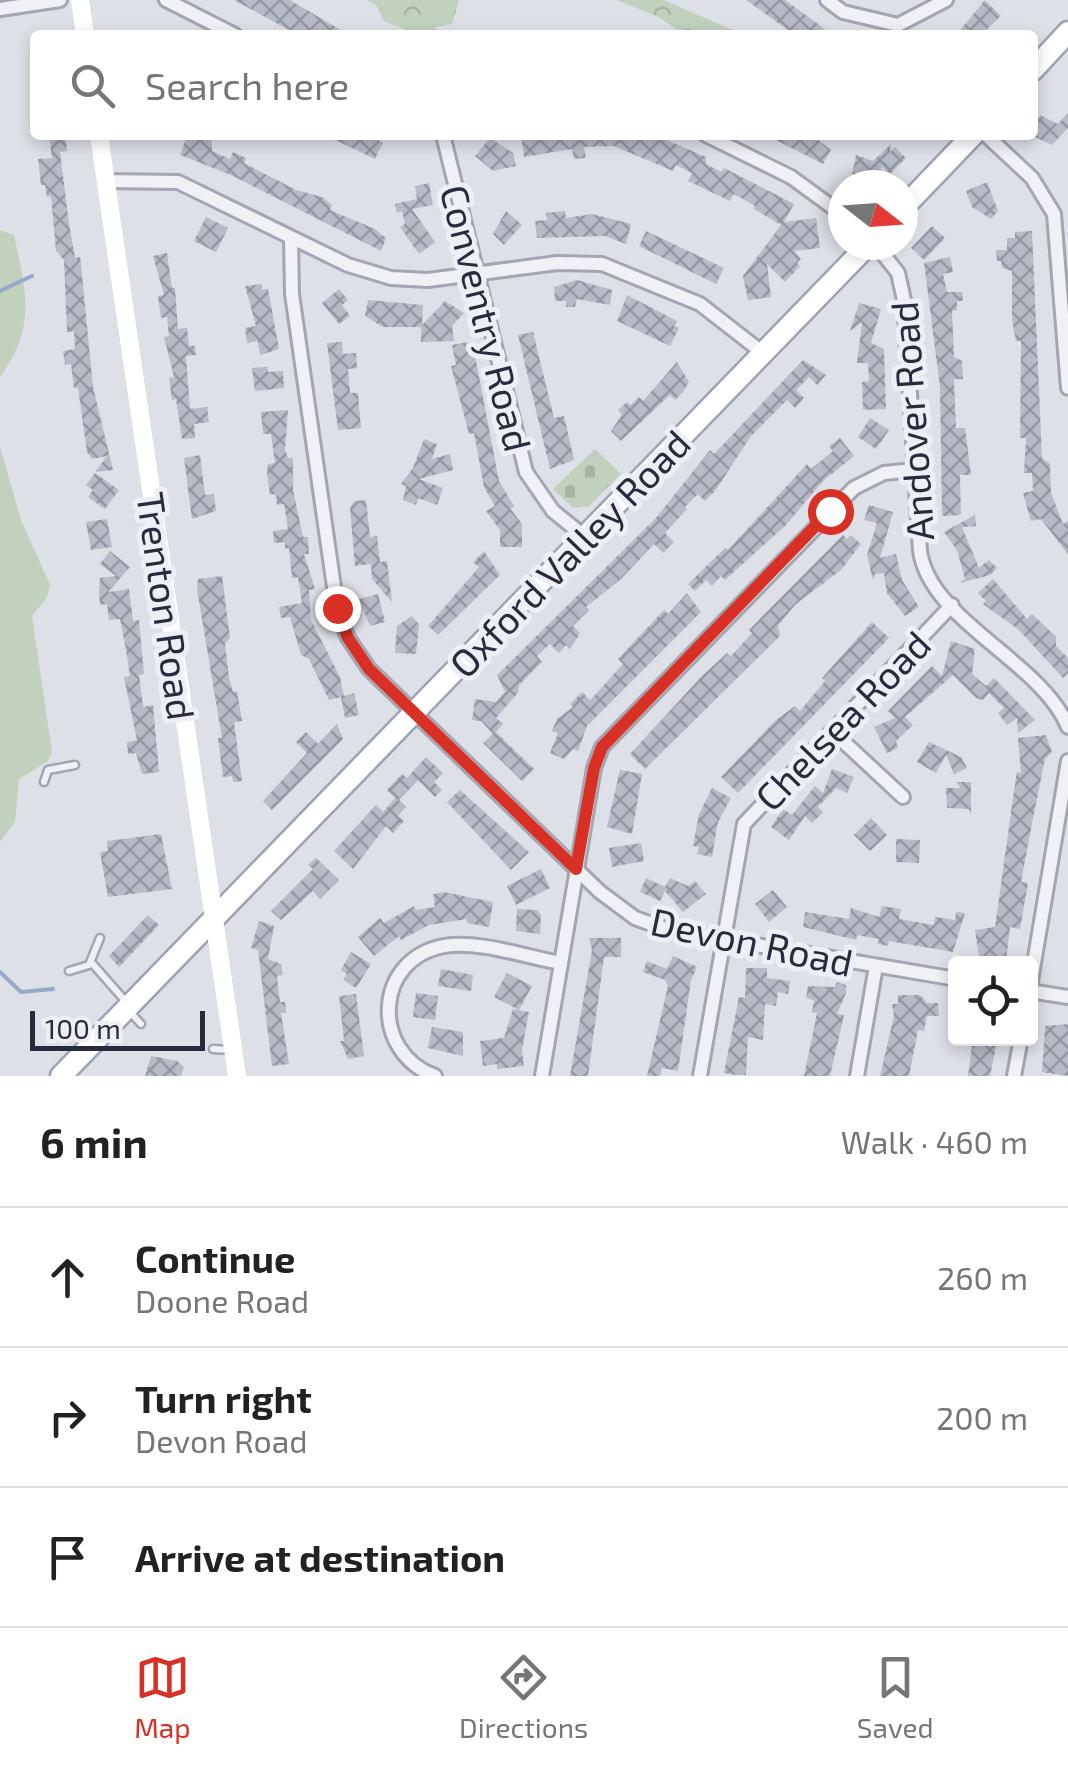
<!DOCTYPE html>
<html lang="en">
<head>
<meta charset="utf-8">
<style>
	body { margin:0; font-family:"Exo 2",sans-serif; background:#f6f6f6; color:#222 }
	.controls { position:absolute; right:30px; bottom:30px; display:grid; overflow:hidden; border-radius:10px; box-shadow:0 5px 15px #0003 }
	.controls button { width:90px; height:90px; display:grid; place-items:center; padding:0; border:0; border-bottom:2px solid #e0e0e0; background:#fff; color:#222; font:50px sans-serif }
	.compass { position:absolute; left:828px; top:170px; width:90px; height:90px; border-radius:50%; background:#fff; box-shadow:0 5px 15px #0003; rotate:107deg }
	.scale { position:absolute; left:30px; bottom:25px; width:175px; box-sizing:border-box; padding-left:10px; border:5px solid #262c3e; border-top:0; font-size:28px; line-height:35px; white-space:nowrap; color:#262c3e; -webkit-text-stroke:8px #eceff5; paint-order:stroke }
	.stop { position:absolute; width:30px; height:30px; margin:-22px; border:8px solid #d93025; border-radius:50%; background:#fff }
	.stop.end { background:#d93025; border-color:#fff; box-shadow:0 2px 10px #0008 }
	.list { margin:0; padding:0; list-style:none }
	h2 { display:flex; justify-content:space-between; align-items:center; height:130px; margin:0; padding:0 40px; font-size:42px }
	h2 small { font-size:32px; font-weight:400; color:#767676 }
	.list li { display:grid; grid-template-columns:65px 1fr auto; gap:30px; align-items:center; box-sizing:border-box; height:140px; padding:0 40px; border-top:2px solid #e0e0e0 }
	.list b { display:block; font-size:38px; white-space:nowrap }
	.list p { margin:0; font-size:32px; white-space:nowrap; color:#767676 }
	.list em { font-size:32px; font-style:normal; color:#767676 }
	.icon { flex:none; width:55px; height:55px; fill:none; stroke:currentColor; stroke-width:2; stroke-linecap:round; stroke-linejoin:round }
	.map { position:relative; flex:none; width:1068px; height:1076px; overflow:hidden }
	.search { position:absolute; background:#fff; box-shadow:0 5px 15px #0003; left:30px; right:30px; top:30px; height:110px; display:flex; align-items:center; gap:25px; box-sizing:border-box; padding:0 35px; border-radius:10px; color:#767676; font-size:38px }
	.sheet { height:550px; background:#fff }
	nav { display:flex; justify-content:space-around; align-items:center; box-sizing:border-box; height:140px; border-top:2px solid #e0e0e0; background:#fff; font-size:28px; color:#767676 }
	nav a { display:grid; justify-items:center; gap:5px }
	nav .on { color:#d93025 }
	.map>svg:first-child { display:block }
	.grass { fill:#c1d1be }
	.forest { fill:url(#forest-crowns) }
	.cemetery { fill:url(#cemetery-stones) }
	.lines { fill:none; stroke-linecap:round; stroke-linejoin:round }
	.stream { stroke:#97a9c8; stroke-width:4 }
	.building { fill:url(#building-cross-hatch) }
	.lane-casing { stroke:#a2a6b1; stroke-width:11 }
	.street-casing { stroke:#a2a6b1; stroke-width:18 }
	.primary-casing { stroke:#9ca3b3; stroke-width:25 }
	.lane { stroke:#f0f1f5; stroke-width:6 }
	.street { stroke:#f0f1f5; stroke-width:12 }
	.secondary { stroke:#fff; stroke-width:18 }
	.primary { stroke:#fff; stroke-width:20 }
	.route { stroke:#d93025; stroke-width:12 }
	.labels { text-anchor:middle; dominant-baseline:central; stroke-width:10; stroke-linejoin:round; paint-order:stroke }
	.street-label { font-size:38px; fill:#262c3e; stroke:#eceff5 }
</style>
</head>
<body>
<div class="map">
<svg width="1068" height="1076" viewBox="0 0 1068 1076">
	<defs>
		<pattern id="forest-crowns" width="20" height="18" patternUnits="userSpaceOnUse" patternTransform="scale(2.5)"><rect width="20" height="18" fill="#c1d1be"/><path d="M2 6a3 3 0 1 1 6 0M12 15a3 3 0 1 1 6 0" fill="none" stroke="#a6b4a4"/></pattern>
		<pattern id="cemetery-stones" width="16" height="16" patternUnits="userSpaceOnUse" patternTransform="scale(2.5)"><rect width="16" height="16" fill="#c1d1be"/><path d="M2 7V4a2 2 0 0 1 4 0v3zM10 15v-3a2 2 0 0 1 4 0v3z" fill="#a6b4a4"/></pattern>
		<pattern id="building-cross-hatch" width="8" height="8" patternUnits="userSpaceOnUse" patternTransform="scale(2.5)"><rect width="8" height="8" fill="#b7bbc7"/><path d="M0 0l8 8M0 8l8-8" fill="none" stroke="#9598a3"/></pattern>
	</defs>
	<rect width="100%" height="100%" fill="#dde0e7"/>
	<g class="grass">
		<path d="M0 230 14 235C26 293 37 326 0 377Z"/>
		<path d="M0 447 21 520 50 585 47 597 32 616 52 752 48 761 19 779 15 822 0 842Z"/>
	</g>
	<g class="forest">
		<path d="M367 0H459L452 24 436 27 433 35H419L384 21 376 5Z"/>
		<path d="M617 0H664L744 35H685L658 17Z"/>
	</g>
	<path class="cemetery" d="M595 449 621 474 589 506 573 508 553 489Z"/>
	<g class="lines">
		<g class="stream">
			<path d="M0 291 32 276"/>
			<path d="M0 972 21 992 53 989"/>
		</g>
	</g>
	<g class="building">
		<path d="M234 0H290L349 35H298Z"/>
		<path d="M746 0H785L825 29 821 35H795Z"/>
		<path d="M985 0 1001 16 986 30 990 35H956Z"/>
		<path d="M1068 113V128L1052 145 1031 135 1040 115 1058 124Z"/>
		<path d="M49 135H65L67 151 60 152 69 224 75 258 80 257 81 265 93 387 113 470 95 472 107 456 92 459 87 452 78 388H74L71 364 65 365 63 351 75 349 74 331 67 332 64 260 56 251 51 196 47 197 45 185H41L38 159 52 158Z"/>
		<path d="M200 135H211L212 151 230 159 233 152 246 158 244 163 296 190 322 197 332 205 330 210 375 229 386 238 381 251 231 175 180 155 187 136 199 140Z"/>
		<path d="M325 135H380L378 140 383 143 375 159Z"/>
		<path d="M521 135H655L706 157V164L721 172 724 168 794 204 784 222 816 218 820 248 794 251 801 259 797 263 800 266 785 282 767 264 771 297 748 300 743 276 781 225 754 209 755 206 734 194 730 201 688 181 692 173 676 165 673 171 614 146 584 147 586 158 574 159 572 149 524 157Z"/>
		<path d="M766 135H812L831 150 823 164Z"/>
		<path d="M490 138 513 153 516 166 493 171 475 156Z"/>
		<path d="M891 144 890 152 895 147 906 158 890 174 882 166 875 185H850L856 155 873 161Z"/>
		<path d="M987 182 998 211 991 219 972 207 966 191Z"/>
		<path d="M429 183 433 205 412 209 435 242 419 254 400 227 405 224 402 211 397 213 395 204 417 199 415 186Z"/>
		<path d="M506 211 522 225 504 245 493 234Z"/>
		<path d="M565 211 566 218 592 214 631 224 626 244 605 236 537 238 535 221 547 220 546 213Z"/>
		<path d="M206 217 228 228 216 252 194 241Z"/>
		<path d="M932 226 945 238 924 260 911 248Z"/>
		<path d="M646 231 724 268 716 284 639 246Z"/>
		<path d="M1032 231 1042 458 1050 464 1051 493 1063 524 1068 521V554L1041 519 1031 521 1023 493 1033 491 1032 473H1024L1026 438H1020L1021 341H1016L1012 320V271L1002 268 1001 261H997L996 250H1007V238H1015V232Z"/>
		<path d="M167 253 172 288H175L178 329 187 328 189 346H195L196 355 186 356 190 409 207 407 209 422 194 424 195 438 182 439 176 399 172 400 169 378 174 377 164 337 169 336 167 317 161 318 158 296 164 295 153 256Z"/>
		<path d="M950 257 953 272 943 274 947 292H962L963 301H957V310L952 311 954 357 962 361 963 379H954L956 428H965L971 475H960L961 515 942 516 940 387 924 263Z"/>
		<path d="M577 280 612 290 610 305 577 299 575 307H566V301H555L554 287Z"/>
		<path d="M262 284V290L268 289 279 349 260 355 258 341 247 343 245 328 256 326 245 286Z"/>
		<path d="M339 289 348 300 342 305 350 316 339 324 322 303Z"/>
		<path d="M627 295 677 321 674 326 679 328 670 346 617 321Z"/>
		<path d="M368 300 423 305 422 325 445 301 464 313 452 326 454 341 421 342V327H383L365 316Z"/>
		<path d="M859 303 881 309 871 343 884 349 886 409 863 410 862 382 869 381 868 363H857L862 322 850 331Z"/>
		<path d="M533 332 554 418 564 416 574 460 550 469 518 335Z"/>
		<path d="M342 342 343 354 356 353 357 368 348 369 350 393H358L361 428 338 430 327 343Z"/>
		<path d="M468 342 470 351 474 350 499 481 514 506 510 508 522 524V547H500V530L486 511 495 506 484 487 474 433 469 434 451 366 456 365 452 345Z"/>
		<path d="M803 360 826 375 817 385 809 377 796 390 804 398 795 408 787 400 751 436 715 491 705 501 698 494 685 507 687 509 665 533 674 542 663 553 654 544 621 579 586 607 589 610 573 626 580 633 570 649 566 645 559 653 550 644 537 656 542 662 519 685 518 693 496 718 503 724 496 732 534 769 522 781 483 743 493 734 481 721 472 720 475 699 496 702 505 692 497 675 656 518 710 450 714 454Z"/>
		<path d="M677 362 689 382 683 392 675 400 670 395 621 441 611 431 622 415 618 410 627 402 631 405 639 397 643 401Z"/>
		<path d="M267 367 268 372 283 371 284 388 255 391 252 368Z"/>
		<path d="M288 410 285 449 288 458H293V490L303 537H308L309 554H304L315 589 309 590 311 620 340 677 344 696 354 693 359 715 345 718 341 697 329 700 309 659 301 655 290 617 281 618 279 607 302 603 298 577 292 578 289 548 285 549V542L274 543 273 531 288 529 284 504 277 505 276 494 270 495 267 473 268 464 275 463 271 434H263L261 412Z"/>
		<path d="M870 418 889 430 876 449 858 437Z"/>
		<path d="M840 438 854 456 823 481 786 525 725 580 721 576 712 586 706 580 695 591 688 584 725 548 728 550 807 464 811 469 833 451 829 446Z"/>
		<path d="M424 439 437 444 432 459 450 454 452 465 453 470 419 479 443 488 437 505 418 498 416 505 403 500 406 486 401 484 413 468Z"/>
		<path d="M200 455 205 495 214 494 216 511 192 519 184 458Z"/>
		<path d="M95 473 119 490 105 509 88 497 93 490 86 485Z"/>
		<path d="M366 500 370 537 377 536 380 562 387 561 392 602 372 579 371 564 355 566 350 508 354 501Z"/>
		<path d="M869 505 893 512 880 558 896 554 902 580 919 607 905 616 887 593 884 573 875 574 873 580 867 555 877 523 864 520Z"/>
		<path d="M975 515 976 526 962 527 979 568 989 560 997 568 990 575 960 583 965 579 957 550 944 532Z"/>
		<path d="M107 519 112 547 91 550 86 522Z"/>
		<path d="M843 535 847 539 851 535 861 544 841 570 796 604 778 625 780 636 645 769 630 754 702 676 727 653 731 656 752 633 749 630Z"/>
		<path d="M110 551 130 567 108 592 129 589 133 621 139 620 144 674 139 675 143 707 153 705 159 772 142 774 136 753 128 754 127 742 137 740 124 677 130 676 126 650 120 619 109 620 107 604 100 605 99 593 100 578 116 576 100 564Z"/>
		<path d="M484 551 500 575 438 635 428 626 479 567 473 562Z"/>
		<path d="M222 576 230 638 225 644 229 678 233 692 237 691 242 721 234 722 242 781 233 782 232 776 223 777 218 738H222L197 589 198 579Z"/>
		<path d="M993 579 1027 619 1032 614 1056 637V646L1068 658V673L1063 678 1019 630 983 604 986 601 978 593Z"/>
		<path d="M687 593 701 612 587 726 578 751 573 749 564 759 550 753 558 733 552 731 557 719 573 707 570 704 582 692 590 700 595 695 623 664 618 659 664 610 668 614Z"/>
		<path d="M378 594 385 622 370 626 359 599Z"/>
		<path d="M412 616 419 625 416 654 395 653 397 626Z"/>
		<path d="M872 622 889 638 738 793 721 777 776 720 795 706 800 711 825 681 822 678Z"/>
		<path d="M951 641 975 649 972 674 986 686 994 678 1035 720 1018 733 1017 718 1007 725 998 713 1004 708 989 693 983 700 976 698 953 675 905 717 913 725 896 741 898 748 887 753 874 727 895 718 888 711 932 666 942 676Z"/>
		<path d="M337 724 343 739 272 810 263 801 307 753 296 742 306 732 318 744Z"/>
		<path d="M1046 735 1052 752 1045 759 1033 818 1021 882 1028 883 1020 929 1010 927 1006 962 980 964 975 930 995 927 1015 784 1017 772 1021 773 1018 738Z"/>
		<path d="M929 742 961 757 967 768 954 774 946 755 936 773 917 762Z"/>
		<path d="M426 757 443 773 434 782 442 790 435 797 418 780 399 800 406 807 398 816 404 821 393 833 386 826 353 869 334 851 376 805 383 812 395 798 387 790 402 774 407 778Z"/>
		<path d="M832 769 854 777 847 793 836 788 818 807 823 812 812 823 805 816 789 840 771 827 783 809 792 815 815 786 823 793Z"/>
		<path d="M620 770 642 774 632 834 607 827Z"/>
		<path d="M957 782H971V814L969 809 947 808 946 788H960Z"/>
		<path d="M712 788 731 798 718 822 712 857 697 854 699 847 693 846 699 814Z"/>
		<path d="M460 790 529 852 511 870 447 802Z"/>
		<path d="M871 818 887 835 870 851 854 835Z"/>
		<path d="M161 834 172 889 108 897 100 852 108 851 107 841Z"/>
		<path d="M896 839 920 840 919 863 896 862Z"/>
		<path d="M641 843 644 861 612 867 609 848Z"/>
		<path d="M316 858 339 880 320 899 313 891 281 920 271 911 313 869 308 865Z"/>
		<path d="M541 869 550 888 516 905 507 886Z"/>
		<path d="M646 878 665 887 670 878 688 886 695 881 706 894 683 912 665 891 660 901 640 892Z"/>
		<path d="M773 890 787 907 769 922 755 904Z"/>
		<path d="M444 892 493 902 489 927 467 923V919L429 925 401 940 399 936 374 956 358 937 380 918 384 923 414 906 416 910 435 907 433 894Z"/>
		<path d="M882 906 901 909 899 919 934 925 935 917 955 920 956 912 965 913 953 952 889 941 888 946 878 944 879 939 857 935 856 940 803 927 805 912 849 919 851 908 879 917Z"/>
		<path d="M517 909 537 910 541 915 540 934 516 931Z"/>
		<path d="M148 915 159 925 119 967 109 956Z"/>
		<path d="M259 921 274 926 268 959 281 964 283 975 277 976 280 1002H285L286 1013H281L289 1064 272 1066 258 950 251 948Z"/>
		<path d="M589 938H621V957H604L588 1076H570L592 950Z"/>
		<path d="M351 952 371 964 356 988 343 980 347 974 341 970Z"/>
		<path d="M673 956 697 967 691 980 678 1071 662 1068 660 1076H647L668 986 665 980 643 972 647 961 667 969Z"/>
		<path d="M746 968H767V978L790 981 788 994 778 992 776 1006 765 1004 763 1040 748 1037 746 1075H737L724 1073 739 997 745 998Z"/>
		<path d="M441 969 473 975 471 991 438 986Z"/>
		<path d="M507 973 532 986 519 1010 494 997Z"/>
		<path d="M837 982 846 985V993L837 1014 844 1015 830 1076H804L817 1013 812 1012 814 1000 806 998 808 986 835 987Z"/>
		<path d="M416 993 438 996 435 1020 413 1017Z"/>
		<path d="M356 994 364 1056 348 1059 340 1041H344L339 996Z"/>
		<path d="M898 995H920L927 1003H938L939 1016H927L924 1031 918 1030 909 1076H880L894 1016 892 1004H898Z"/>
		<path d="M513 1009 529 1012 522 1050 524 1066 497 1069V1064L483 1066 480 1041 504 1038Z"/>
		<path d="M1068 1024V1076L1042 1072 1045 1026Z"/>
		<path d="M432 1027 463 1032V1056L428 1048Z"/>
		<path d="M973 1038 997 1041 990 1076H968Z"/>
		<path d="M151 1056 177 1061 184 1067 181 1076H145Z"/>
	</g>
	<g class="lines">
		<defs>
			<g id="lane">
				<path d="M44 782 48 770 75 765"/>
				<path d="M91 962 127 1003"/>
				<path d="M69 971 89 965 100 938"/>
				<path d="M131 1013 141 1024"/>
				<path d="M213 1049 232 1050"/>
			</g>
			<g id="street">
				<path d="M166 0 235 35"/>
				<path d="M827 0 843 12 898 25 946 0"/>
				<path d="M0 9 60 0"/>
				<path d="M443 135 526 472 553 511 585 537"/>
				<path d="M706 135 791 177 843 215"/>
				<path d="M986 135 1032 178 1054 214 1068 388"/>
				<path d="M106 181 178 182 348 265 391 278 428 280 557 263 602 264 700 304 763 353"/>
				<path d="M291 238 292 294 337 608 348 638 369 669 600 892 635 918 668 930 956 979"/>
				<path d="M876 245 898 273 904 300 920 551C930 621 1041 661 1068 727"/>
				<path d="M832 731 903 797"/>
				<path d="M1030 987 1068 761"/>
				<path d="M1030 991 1068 997"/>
				<path d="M435 1076C370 1052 374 959 444 946 479 940 526 957 561 963"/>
				<path d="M542 1076 594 768 602 747 854 488 884 473 914 470"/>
				<path d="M700 1076 744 824 952 605"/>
				<path d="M857 1076 876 966"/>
				<path d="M1014 1076 1021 1038"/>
			</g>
			<g id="primary">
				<path d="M1033 70 1068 32"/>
				<path d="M903 208 973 135"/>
				<path d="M61 1076 868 245"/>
			</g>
		</defs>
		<use href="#lane" class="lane-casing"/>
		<use href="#street" class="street-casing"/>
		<use href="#primary" class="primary-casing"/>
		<use href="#lane" class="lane"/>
		<use href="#street" class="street"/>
		<g class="secondary">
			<path d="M80 0 85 35"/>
			<path d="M99 135 237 1076"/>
		</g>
		<use href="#primary" class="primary"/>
	</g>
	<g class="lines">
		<path class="route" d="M337 608 348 638 369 669 576 869 594 768 602 747 830 511"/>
	</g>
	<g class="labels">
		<g class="street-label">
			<text transform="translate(487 318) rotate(76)">Conventry Road</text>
			<text transform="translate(911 421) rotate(-94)">Andover Road</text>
			<text transform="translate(569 553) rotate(-46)">Oxford Valley Road</text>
			<text transform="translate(167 606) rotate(82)">Trenton Road</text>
			<text transform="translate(842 720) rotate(-46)">Chelsea Road</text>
			<text transform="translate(752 941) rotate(12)">Devon Road</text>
		</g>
	</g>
</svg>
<div class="controls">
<button><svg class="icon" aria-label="locate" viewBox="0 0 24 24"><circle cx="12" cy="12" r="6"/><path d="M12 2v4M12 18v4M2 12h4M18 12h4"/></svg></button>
</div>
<svg class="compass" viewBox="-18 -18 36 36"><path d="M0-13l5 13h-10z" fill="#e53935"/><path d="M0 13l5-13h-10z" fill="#767676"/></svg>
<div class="scale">100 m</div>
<div class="stop" style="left:830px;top:511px"></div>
<div class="stop end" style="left:337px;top:608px"></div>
<div class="search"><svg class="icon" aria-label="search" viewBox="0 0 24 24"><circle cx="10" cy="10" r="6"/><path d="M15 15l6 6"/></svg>Search here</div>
</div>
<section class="sheet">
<h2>6 min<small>Walk · 460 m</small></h2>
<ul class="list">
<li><svg class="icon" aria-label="ahead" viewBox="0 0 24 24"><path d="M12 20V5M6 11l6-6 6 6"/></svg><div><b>Continue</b><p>Doone Road</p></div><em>260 m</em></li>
<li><svg class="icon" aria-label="right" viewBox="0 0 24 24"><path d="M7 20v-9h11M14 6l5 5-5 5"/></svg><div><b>Turn right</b><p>Devon Road</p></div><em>200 m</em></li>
<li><svg class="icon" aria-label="arrive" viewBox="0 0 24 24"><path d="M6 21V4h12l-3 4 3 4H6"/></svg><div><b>Arrive at destination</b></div></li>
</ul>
</section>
<nav>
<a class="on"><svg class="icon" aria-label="map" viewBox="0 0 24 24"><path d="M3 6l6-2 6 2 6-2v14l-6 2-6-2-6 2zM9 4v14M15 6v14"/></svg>Map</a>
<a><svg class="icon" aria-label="directions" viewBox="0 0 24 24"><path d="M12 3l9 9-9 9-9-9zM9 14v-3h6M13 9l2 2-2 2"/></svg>Directions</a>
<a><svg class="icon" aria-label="saved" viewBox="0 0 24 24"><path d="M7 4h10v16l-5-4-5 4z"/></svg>Saved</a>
</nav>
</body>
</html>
